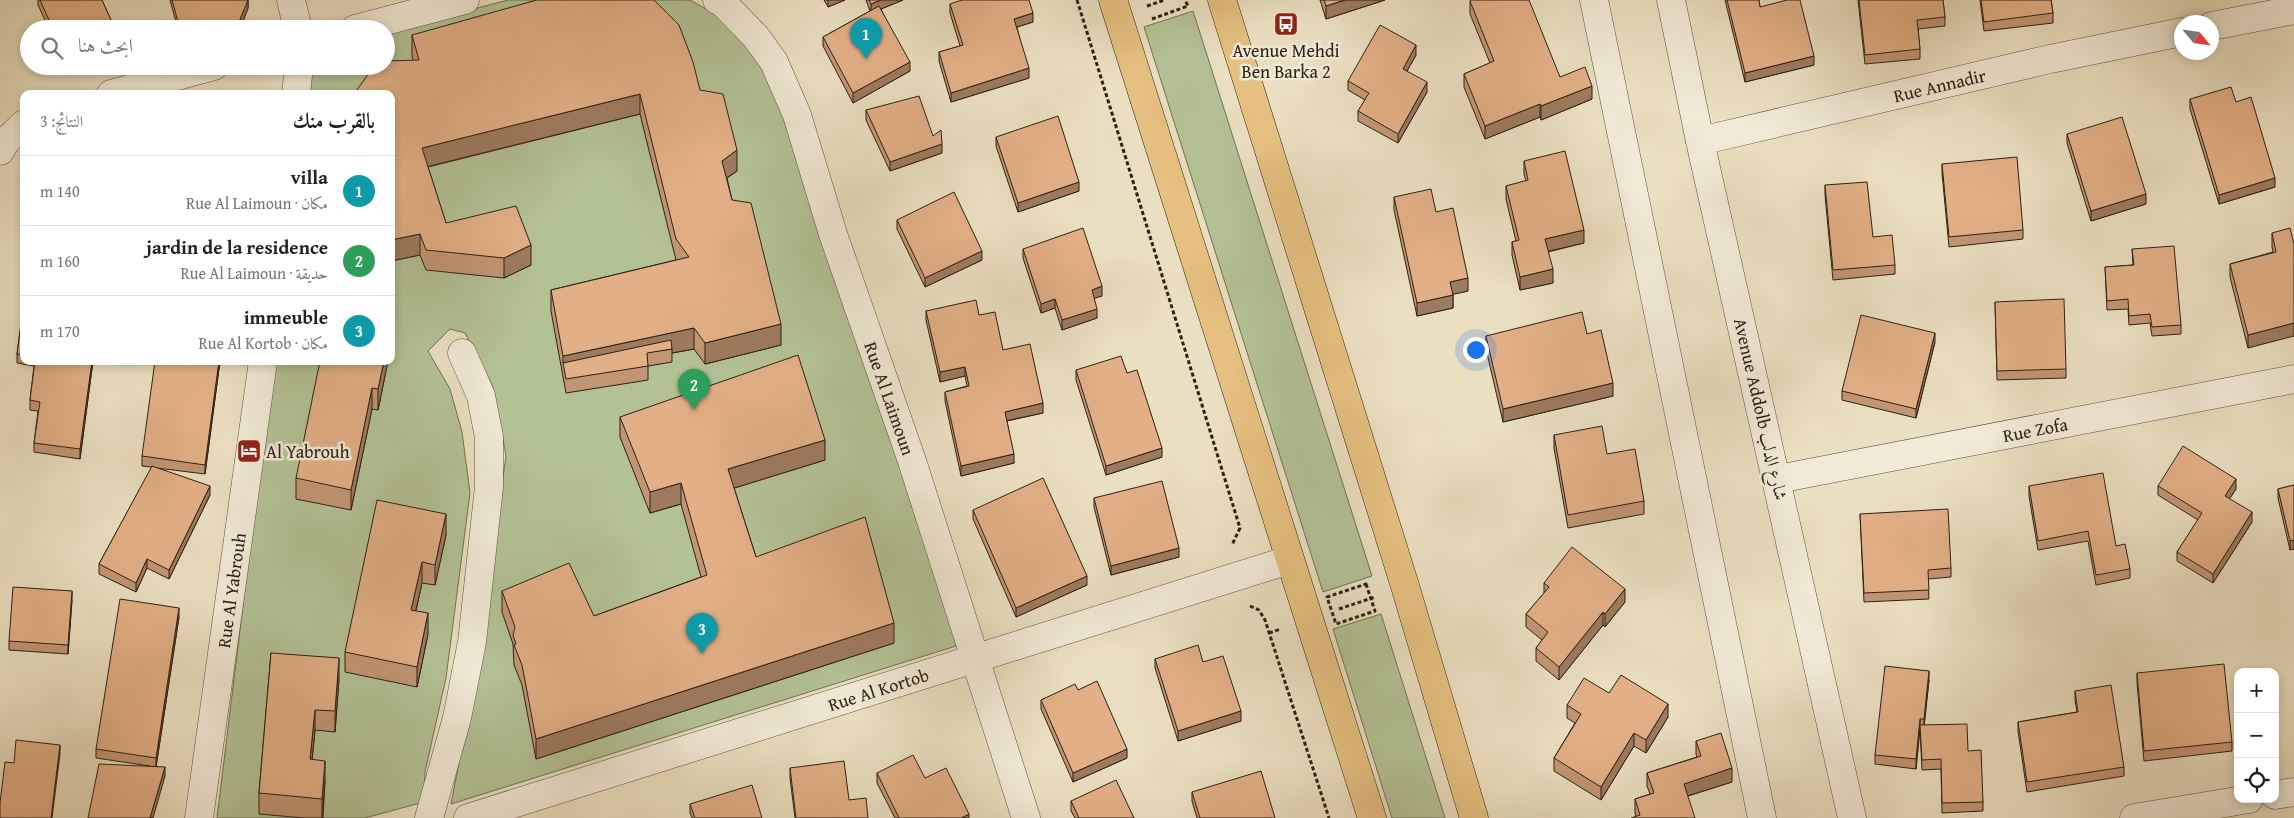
<!DOCTYPE html>
<html lang="ar">
<head>
<meta charset="utf-8">
<style>
	body { margin:0; font-family:"Gentium Book Plus",Amiri,serif; background:#f6f6f6; color:#222; direction:rtl }
	.controls { position:absolute; right:15px; bottom:15px; display:grid; overflow:hidden; border-radius:10px; box-shadow:0 2px 8px #0003 }
	.controls button { width:45px; height:45px; display:grid; place-items:center; padding:0; border:0; border-bottom:1px solid #e0e0e0; background:#fff; color:#222; font:25px sans-serif }
	.compass { position:absolute; left:2174px; top:15px; width:45px; height:45px; border-radius:50%; background:#fff; box-shadow:0 2px 8px #0003; rotate:119deg }
	.you { position:absolute; left:1475px; top:349px; width:18px; height:18px; margin:-12px; border:4px solid #fff; border-radius:50%; background:#1a73e8; box-shadow:0 0 0 8px #1a73e833 }
	.badge { display:grid; place-items:center; width:32px; height:32px; border-radius:50%; background:#8f2418; color:#fff; font-size:16px; font-weight:700 }
	.pin { position:absolute; translate:-50% -41px; filter:drop-shadow(0 1px 2px #0008) }
	.pin::after { content:''; position:absolute; top:26px; width:18px; height:15px; background:inherit; clip-path:polygon(0 0,100% 0,50% 100%) }
	.list { margin:0; padding:0; list-style:none }
	h2 { display:flex; justify-content:space-between; align-items:center; height:65px; margin:0; padding:0 20px; font-size:21px }
	h2 small { font-size:16px; font-weight:400; color:#767676 }
	.list li { display:grid; grid-template-columns:32px 1fr auto; gap:15px; align-items:center; box-sizing:border-box; height:70px; padding:0 20px; border-top:1px solid #e0e0e0 }
	.list b { display:block; font-size:19px; white-space:nowrap }
	.list p { margin:0; font-size:16px; white-space:nowrap; color:#767676 }
	.list em { font-size:16px; font-style:normal; color:#767676 }
	.icon { flex:none; width:28px; height:28px; fill:none; stroke:currentColor; stroke-width:2; stroke-linecap:round; stroke-linejoin:round }
	.map { position:relative; flex:none; width:2294px; height:818px; overflow:hidden; direction:ltr }
	.search { position:absolute; background:#fff; box-shadow:0 2px 8px #0003; left:20px; top:20px; width:375px; height:55px; display:flex; align-items:center; gap:12px; box-sizing:border-box; padding:0 18px; border-radius:28px; color:#767676; font-size:19px }
	.panel { position:absolute; background:#fff; box-shadow:0 2px 8px #0003; left:20px; top:90px; width:375px; height:275px; border-radius:10px; direction:rtl }
	.map>svg:first-child { display:block }
	.green { fill:#b3c295; stroke:#707156 }
	.lines { fill:none; stroke-linecap:round; stroke-linejoin:round }
	.minor-casing { stroke:#5c5040; stroke-width:29 }
	.primary-casing { stroke:#2d2016; stroke-width:29 }
	.path { stroke:#2d2016; stroke-width:3; stroke-dasharray:4 2.5; stroke-linecap:butt }
	.minor { stroke:#f1ead6; stroke-width:28 }
	.primary { stroke:#e5c080; stroke-width:28 }
	.wall { fill:#c29673; stroke:#2d2016 }
	.shaded-wall { fill:#9e7a5e; stroke:#2d2016 }
	.building { fill:#e2af86; stroke:#2d2016 }
	.labels { text-anchor:middle; dominant-baseline:central; stroke-width:5; stroke-linejoin:round; paint-order:stroke }
	.poi-label { font-size:18px; fill:#2d2016; stroke:#f1ead6 }
	.street-label { font-size:18px; fill:#2d2016; stroke:#f1ead6 }
</style>
</head>
<body>
<div class="map">
<svg width="2294" height="818" viewBox="0 0 2294 818">
	<rect width="100%" height="100%" fill="#eadfc0"/>
	<filter id="stains"><feTurbulence type="fractalNoise" baseFrequency=".004" numOctaves="4"/><feColorMatrix values="0 0 0 0 .2 0 0 0 0 .09 0 0 0 0 .02 0 0 0 .5 -.17"/></filter>
	<radialGradient id="worn" r=".72"><stop offset=".6" stop-color="#630" stop-opacity="0"/><stop offset="1" stop-color="#630" stop-opacity=".3"/></radialGradient>
	<g class="green">
		<path d="M508 0H690L756 37 946 571 956 646 451 804 474 686 506 456 493 387 465 333 450 329 428 351 450 389 462 432 470 493 446 678 425 772 424 802 365 818H217L273 361H391V94H306L310 66H386V32Z"/>
		<path d="M1193 11 1372 576 1323 592 1144 27Z"/>
		<path d="M1381 614 1445 818H1392L1333 629Z"/>
	</g>
	<g class="lines">
		<defs>
			<g id="minor">
				<path d="M291 0 298 29"/>
				<path id="s1" d="M717 0 723 3 756 37 774 62 797 115 833 234 912 461 1026 818"/>
				<path d="M1594 0 1762 818"/>
				<path d="M1671 0 1700 141 1852 818"/>
				<path d="M2212 26 2294 10"/>
				<path d="M355 29 465 0"/>
				<path d="M111 94 214 66"/>
				<path d="M296 94 299 66"/>
				<path id="s2" d="M1700 141 2050 59 2182 32"/>
				<path d="M0 151 6 141 24 124"/>
				<path id="s3" d="M1778 479 2294 379"/>
				<path d="M2275 795 2294 792"/>
				<path id="s4" d="M199 818 263 361"/>
				<path d="M429 818 457 718 472 642 489 487V437L481 396 462 353"/>
				<path id="s5" d="M468 818 1289 560"/>
				<path d="M2134 818 2249 799"/>
			</g>
			<g id="primary">
				<path d="M1113 0 1372 818"/>
				<path d="M1222 0 1405 586 1474 818"/>
			</g>
		</defs>
		<use href="#minor" class="minor-casing"/>
		<use href="#primary" class="primary-casing"/>
		<g class="path">
			<path d="M1077 0 1240 528 1232 545"/>
			<path d="M1147 6 1165 0"/>
			<path d="M1152 19 1188 6 1185 0"/>
			<path d="M1366 584 1375 611 1336 624 1327 597Z"/>
			<path d="M1250 606 1259 610 1265 620 1329 818"/>
			<path d="M1339 609 1375 597"/>
			<path d="M1269 633 1281 629"/>
		</g>
		<use href="#minor" class="minor"/>
		<use href="#primary" class="primary"/>
	</g>
	<g class="wall">
		<path d="M38 0H102L115 29H49L38 5Z"/>
		<path d="M170 0H248V8L240 29H178Z"/>
		<path d="M824 0H845L828 7Z"/>
		<path d="M866 0H903L881 9 910 71 853 103 823 46V37L870 11Z"/>
		<path d="M1320 0H1385L1326 19Z"/>
		<path d="M1725 0H1759L1760 7 1814 65 1745 82Z"/>
		<path d="M1858 0H1943L1945 17V26L1918 29 1920 49V59L1865 64Z"/>
		<path d="M1980 0H2051L2053 13V23L1984 31Z"/>
		<path d="M1470 1 1560 77 1592 99 1541 120 1540 117 1485 139 1464 87V74L1490 63 1470 14Z"/>
		<path d="M950 4 1033 22 1017 27 1029 78 951 102 939 61V52L960 46 950 13Z"/>
		<path d="M412 35 700 90 737 171 727 178 732 200 781 345 705 364 694 349 672 353V362L648 366V380L566 393 551 311V290L676 260 640 114 428 167 446 223 531 265 504 278 426 270 420 255 391 261V94L413 60 412 56Z"/>
		<path d="M1416 55 1407 71 1427 92 1398 143 1358 121V111L1365 100 1348 90V81Z"/>
		<path d="M2190 99 2275 187 2219 204 2190 109Z"/>
		<path d="M866 110 942 153 890 171 866 120Z"/>
		<path d="M2067 134 2146 204 2091 221 2067 143Z"/>
		<path d="M996 137 1079 191 1018 212 996 146Z"/>
		<path d="M1524 161 1584 243 1548 252 1553 283 1520 290 1512 255V242L1516 241 1506 199V186L1526 181 1524 174Z"/>
		<path d="M1942 164 2023 230V239L1949 247 1942 173Z"/>
		<path d="M1825 185 1873 237 1895 265V274L1833 280 1825 195Z"/>
		<path d="M1394 197 1436 212 1468 291 1453 294V308L1417 316 1394 210Z"/>
		<path d="M897 220 982 260 925 287 897 229Z"/>
		<path d="M2272 233 2294 244 2248 348 2230 277V264L2273 252 2272 247Z"/>
		<path d="M1023 249 1102 296 1094 298 1097 318 1062 330 1055 308 1041 313 1023 258Z"/>
		<path d="M2132 249 2181 325V334L2152 336 2150 323 2129 325 2128 309 2107 310 2105 267 2133 265Z"/>
		<path d="M24 302V361H93L80 459 34 452V443L38 411 30 410V400L34 366 17 363V354Z"/>
		<path d="M1995 302 2066 369V378L1997 380Z"/>
		<path d="M926 311 979 315 1003 350 1043 413 1007 421 1014 463 961 476 945 401V392L967 386 965 376 940 382 926 320Z"/>
		<path d="M1587 334 1613 396 1503 422 1486 349V336Z"/>
		<path d="M1935 342 1916 418 1842 400V391Z"/>
		<path d="M220 361 205 474 157 468 210 495 169 579 147 568 136 592 99 574V564L152 467 142 466V456Z"/>
		<path d="M388 361 378 410 372 409 351 510 296 499V478Z"/>
		<path d="M1076 370 1162 457 1106 475 1076 380Z"/>
		<path d="M620 417 825 460 734 488 756 557 894 643 536 759 522 685 514 665 513 644 502 612V591L594 616 701 577 681 504 650 513 620 437Z"/>
		<path d="M1554 435 1607 454 1644 501V514L1568 528 1554 448Z"/>
		<path d="M2294 485 2290 550 2278 498V489Z"/>
		<path d="M2029 486 2116 546 2130 569V578L2096 585 2088 541 2038 550 2029 496Z"/>
		<path d="M2158 486 2236 489 2229 499 2252 522 2213 583 2177 561V552L2198 520 2158 495Z"/>
		<path d="M1094 498 1179 557 1111 575 1094 507Z"/>
		<path d="M973 510 1087 585 1016 617 973 519Z"/>
		<path d="M1860 514 1951 568V577L1928 579 1929 599 1864 602Z"/>
		<path d="M446 535 435 585 422 583 416 611 428 634 417 687 345 672V652Z"/>
		<path d="M1544 583 1625 602 1605 627 1603 625 1559 680 1536 661V648L1542 640 1526 627V614L1544 593Z"/>
		<path d="M72 600 68 654 9 650V641Z"/>
		<path d="M179 617 156 767 165 776 150 766 96 758V749Z"/>
		<path d="M271 653 339 679 335 732 315 730 312 760 325 781 323 818H304L259 814V793Z"/>
		<path d="M1155 659 1203 662 1241 721 1178 741 1155 668Z"/>
		<path d="M2137 673 2232 742V751L2144 761 2137 683Z"/>
		<path d="M1929 680 1924 725 1968 751 1983 802V811L1942 813 1941 769 1922 770 1920 728 1916 769 1875 764V755Z"/>
		<path d="M1078 690 1127 758 1073 782 1041 709V700Z"/>
		<path d="M2075 691 2124 767V776L2027 792 2018 731V722L2077 712 2075 700Z"/>
		<path d="M1609 693 1668 717 1646 753 1634 746 1601 800 1554 771V758L1575 723 1567 718V705Z"/>
		<path d="M1696 741 1732 782 1688 796 1636 817 1635 813V799L1650 794 1647 786V773L1697 757 1696 754Z"/>
		<path d="M790 768 849 800 868 818H795L790 778Z"/>
		<path d="M877 773 925 778 969 818H895L877 783Z"/>
		<path d="M1192 792 1275 818H1197L1192 801Z"/>
		<path d="M1071 801 1134 818H1075L1071 811Z"/>
		<path d="M690 804 762 818H692L690 813Z"/>
	</g>
	<g class="shaded-wall">
		<path d="M248 0V8L240 29H236Z"/>
		<path d="M828 0H845L828 7Z"/>
		<path d="M881 0H903L871 13V4Z"/>
		<path d="M1345 0H1385L1326 19V6Z"/>
		<path d="M1033 13V22L1014 28V19Z"/>
		<path d="M1416 45V55L1403 78V69Z"/>
		<path d="M1814 56V65L1745 82V73Z"/>
		<path d="M910 62V71L853 103V93Z"/>
		<path d="M66 66H74L66 70Z"/>
		<path d="M1029 68V78L951 102V93Z"/>
		<path d="M1427 82V92L1398 143V134Z"/>
		<path d="M1592 86V99L1541 120V106Z"/>
		<path d="M640 94V114L422 168V148Z"/>
		<path d="M1540 104V117L1485 139V126Z"/>
		<path d="M942 144V153L890 171V162Z"/>
		<path d="M737 150V171L722 181V161Z"/>
		<path d="M2275 178V187L2219 204V195Z"/>
		<path d="M1079 182V191L1018 212V203Z"/>
		<path d="M2146 194V204L2091 221V211Z"/>
		<path d="M1584 230V243L1545 252V239Z"/>
		<path d="M420 234V255L391 261V240Z"/>
		<path d="M531 245V265L504 278V258Z"/>
		<path d="M982 251V260L925 287V278Z"/>
		<path d="M1553 269V283L1520 290V277Z"/>
		<path d="M1468 278V291L1450 295V282Z"/>
		<path d="M1102 286V296L1092 299V290Z"/>
		<path d="M1453 295V308L1417 316V303Z"/>
		<path d="M1055 299V308L1041 313V304Z"/>
		<path d="M1097 309V318L1062 330V320Z"/>
		<path d="M2294 323V336L2248 348V335Z"/>
		<path d="M781 324V345L705 364V343Z"/>
		<path d="M694 328V349L672 353V349L563 363V356Z"/>
		<path d="M1935 333V342L1916 418V409Z"/>
		<path d="M92 361H93L80 459V449Z"/>
		<path d="M219 361H220L205 474V465Z"/>
		<path d="M384 361H388L378 410V389Z"/>
		<path d="M965 367V376L940 382V372Z"/>
		<path d="M1613 383V396L1503 422V409Z"/>
		<path d="M372 388V409L351 510V490Z"/>
		<path d="M1043 403V413L1005 421V412Z"/>
		<path d="M825 440V460L728 490V469Z"/>
		<path d="M1162 448V457L1106 475V466Z"/>
		<path d="M1014 454V463L961 476V466Z"/>
		<path d="M2236 479V489L2225 506V496Z"/>
		<path d="M681 483V504L650 513V492Z"/>
		<path d="M210 486V495L169 579V570Z"/>
		<path d="M2252 512V522L2213 583V574Z"/>
		<path d="M446 514V535L435 585V565Z"/>
		<path d="M2294 540V549L2290 550V541Z"/>
		<path d="M1179 548V557L1111 575V566Z"/>
		<path d="M147 559V568L136 592V583Z"/>
		<path d="M422 562V583L411 631V610Z"/>
		<path d="M1087 576V585L1016 617V608Z"/>
		<path d="M1625 589V602L1605 627V614Z"/>
		<path d="M72 591V600L68 654V645Z"/>
		<path d="M179 608V617L156 767V758Z"/>
		<path d="M1603 612V625L1559 680V667Z"/>
		<path d="M428 613V634L417 687V667Z"/>
		<path d="M894 623V643L536 759V739Z"/>
		<path d="M339 658V679L335 732V711Z"/>
		<path d="M1929 671V680L1924 728V719Z"/>
		<path d="M1668 704V717L1646 753V740Z"/>
		<path d="M315 710V730L310 780V759Z"/>
		<path d="M1241 711V721L1178 741V731Z"/>
		<path d="M1920 719V728L1916 769V759Z"/>
		<path d="M1634 733V746L1601 800V787Z"/>
		<path d="M60 745V754L52 818H51Z"/>
		<path d="M1127 749V758L1073 782V773Z"/>
		<path d="M325 761V781L322 818V799Z"/>
		<path d="M165 767V776L153 818H150Z"/>
		<path d="M1732 768V782L1684 797V784Z"/>
		<path d="M969 814V818H961Z"/>
	</g>
	<g class="building">
		<path d="M40 0H102L115 29H53Z"/>
		<path d="M172 0H248L236 29H180Z"/>
		<path d="M537 0H654L679 25 693 62 700 90 723 94 737 150 722 161 732 200 751 203 781 324 705 343 694 328 563 356 551 290 689 257 676 239 640 94 422 148 446 223 516 206 531 245 504 258 426 250 420 234 391 240V94H354L374 66H386V61L419 60 412 35Z"/>
		<path d="M869 0H881L871 4Z"/>
		<path d="M962 0H1029L1033 13 1014 19 1029 68 951 93 939 52 963 45 950 4Z"/>
		<path d="M1324 0H1345L1326 6Z"/>
		<path d="M1471 0H1529L1560 77 1585 67 1592 86 1541 106 1540 104 1485 126 1464 74 1494 61 1470 1Z"/>
		<path d="M1727 0H1759L1760 7 1787 0H1800L1814 56 1745 73Z"/>
		<path d="M1859 0H1943L1945 17 1917 20 1920 49 1865 55Z"/>
		<path d="M1981 0H2051L2053 13 1984 22Z"/>
		<path d="M879 6 910 62 853 93 823 37Z"/>
		<path d="M1380 25 1416 45 1403 69 1427 82 1398 134 1358 111 1369 93 1348 81Z"/>
		<path d="M2231 87 2236 102 2251 97 2275 178 2219 195 2190 99Z"/>
		<path d="M919 96 933 136 941 130 942 144 890 162 866 110Z"/>
		<path d="M1058 116 1079 182 1018 203 996 137Z"/>
		<path d="M2122 117 2146 194 2091 211 2067 134Z"/>
		<path d="M1565 151 1584 230 1545 239 1553 269 1520 277 1512 242 1519 240 1506 186 1528 180 1524 161Z"/>
		<path d="M2017 157 2023 230 1949 237 1942 164Z"/>
		<path d="M1867 182 1873 237 1892 235 1895 265 1833 270 1825 185Z"/>
		<path d="M1431 189 1436 212 1453 208 1468 278 1450 282 1453 295 1417 303 1394 197Z"/>
		<path d="M954 192 982 251 925 278 897 220Z"/>
		<path d="M1083 228 1102 286 1092 290 1097 309 1062 320 1055 299 1041 304 1023 249Z"/>
		<path d="M2290 228 2294 244V323L2248 335 2230 264 2276 252 2272 233Z"/>
		<path d="M2174 246 2181 325 2152 327 2150 314 2129 316 2128 299 2107 301 2105 267 2134 265 2132 249Z"/>
		<path d="M2064 299 2066 369 1997 371 1995 302Z"/>
		<path d="M976 300 979 315 995 312 1003 350 1030 344 1043 403 1005 412 1014 454 961 466 945 392 969 386 965 367 940 372 926 311Z"/>
		<path d="M24 302V355L17 354Z"/>
		<path d="M1582 312 1587 334 1601 330 1613 383 1503 409 1486 336Z"/>
		<path d="M1861 315 1935 333 1916 409 1842 391Z"/>
		<path d="M671 340 672 349 647 353 648 366 566 379 563 363Z"/>
		<path d="M798 355 825 440 728 469 756 557 865 517 894 623 536 739 522 665 514 645 516 644 513 635 515 627 502 591 569 563 594 616 707 575 681 483 650 492 620 417Z"/>
		<path d="M1121 356 1127 373 1137 370 1162 448 1106 466 1076 370Z"/>
		<path d="M35 361H92L80 449 34 443 40 402 30 400Z"/>
		<path d="M155 361H219L205 465 142 456Z"/>
		<path d="M320 361H384L378 389 372 388 351 490 296 478Z"/>
		<path d="M1602 426 1607 454 1635 449 1644 501 1568 515 1554 435Z"/>
		<path d="M2183 446 2236 479 2225 496 2252 512 2213 574 2177 552 2202 513 2158 486Z"/>
		<path d="M152 466 210 486 169 570 147 559 136 583 99 564Z"/>
		<path d="M2103 473 2116 546 2125 544 2130 569 2096 575 2088 531 2038 541 2029 486Z"/>
		<path d="M1043 478 1087 576 1016 608 973 510Z"/>
		<path d="M1162 481 1179 548 1111 566 1094 498Z"/>
		<path d="M2294 485V540L2290 541 2278 489Z"/>
		<path d="M377 500 446 514 435 565 422 562 411 610 428 613 417 667 345 652Z"/>
		<path d="M1948 509 1951 568 1928 570 1929 590 1864 593 1860 514Z"/>
		<path d="M1572 547 1625 589 1605 614 1603 612 1559 667 1536 648 1548 632 1526 614 1549 587 1544 583Z"/>
		<path d="M13 587 72 591 68 645 9 641Z"/>
		<path d="M120 599 179 608 156 758 96 749Z"/>
		<path d="M1198 645 1203 662 1223 656 1241 711 1178 731 1155 659Z"/>
		<path d="M271 653 339 658 335 711 315 710 310 759 325 761 322 799 259 793Z"/>
		<path d="M2224 664 2232 742 2144 751 2137 673Z"/>
		<path d="M1885 666 1929 671 1924 719H1920L1916 759 1875 755Z"/>
		<path d="M1621 675 1668 704 1646 740 1634 733 1601 787 1554 758 1581 714 1567 705 1584 678 1609 693Z"/>
		<path d="M1097 681 1127 749 1073 773 1041 700 1075 684 1078 690Z"/>
		<path d="M2111 685 2124 767 2027 782 2018 722 2078 712 2075 691Z"/>
		<path d="M1967 724 1968 751 1981 750 1983 802 1942 803 1941 759 1922 760 1920 725Z"/>
		<path d="M1721 733 1732 768 1684 784 1695 818H1631L1640 815 1635 799 1654 793 1647 773 1701 756 1696 741Z"/>
		<path d="M16 740 60 745 51 818H0V803L5 762 14 763Z"/>
		<path d="M913 755 925 778 946 768 969 814 961 818H899L877 773Z"/>
		<path d="M844 761 849 800 866 798 868 818H796L790 768Z"/>
		<path d="M99 764 165 767 150 818H88Z"/>
		<path d="M1261 771 1275 818H1200L1192 792Z"/>
		<path d="M1116 780 1134 818H1079L1071 801Z"/>
		<path d="M752 785 762 818H695L690 804Z"/>
	</g>
	<defs>
		<symbol id="bus-square" viewBox="-11 -11 22 22"><rect x="-9" y="-9" width="18" height="18" rx="4" fill="#8f2418" stroke="#f1ead6"/><path d="M-5-6H5V4H4V6H2V4H-2V6H-4V4H-5ZM-3.5-4V0h7V-4ZM-3.5 1.2v1.5H-2V1.2ZM2 1.2v1.5H3.5V1.2Z" fill="#fff"/></symbol>
		<symbol id="hotel-square" viewBox="-11 -11 22 22"><rect x="-9" y="-9" width="18" height="18" rx="4" fill="#8f2418" stroke="#f1ead6"/><path d="M-6-4.5h1.5V1H6V5H4.5V3h-9V5H-6ZM-4 0a1.8 1.8 0 1 1 3.6 0ZM.5 0V-2.5h3Q6-2.5 6 0Z" fill="#fff"/></symbol>
	</defs>
	<g fill-rule="evenodd">
		<use href="#bus-square" x="1272" y="10" width="28" height="28"/>
		<use href="#hotel-square" x="235" y="437" width="28" height="28"/>
	</g>
	<g class="labels">
		<g class="poi-label">
			<text x="1286" y="50">Avenue Mehdi<tspan x="1286" dy="21">Ben Barka 2</tspan></text>
			<text x="266" y="451" text-anchor="start">Al Yabrouh</text>
		</g>
		<g class="street-label">
			<text stroke="none"><textPath href="#s2" startOffset="246">Rue Annadir</textPath></text>
			<text stroke="none"><textPath href="#s1" startOffset="441">Rue Al Laimoun</textPath></text>
			<text transform="translate(1761 409) rotate(77)">Avenue Addolb شارع الدلب</text>
			<text stroke="none"><textPath href="#s3" startOffset="262">Rue Zofa</textPath></text>
			<text stroke="none"><textPath href="#s4" startOffset="230">Rue Al Yabrouh</textPath></text>
			<text stroke="none"><textPath href="#s5" startOffset="430">Rue Al Kortob</textPath></text>
		</g>
	</g>
	<rect width="100%" height="100%" filter="url(#stains)"/>
	<rect width="100%" height="100%" fill="url(#worn)"/>
</svg>
<div class="controls">
<button>+</button>
<button>−</button>
<button><svg class="icon" aria-label="locate" viewBox="0 0 24 24"><circle cx="12" cy="12" r="6"/><path d="M12 2v4M12 18v4M2 12h4M18 12h4"/></svg></button>
</div>
<svg class="compass" viewBox="-18 -18 36 36"><path d="M0-13l5 13h-10z" fill="#e53935"/><path d="M0 13l5-13h-10z" fill="#767676"/></svg>
<div class="you"></div>
<div class="pin badge" style="left:866px;top:59px;background:#0f9aa8">1</div>
<div class="pin badge" style="left:694px;top:410px;background:#2e9e5b">2</div>
<div class="pin badge" style="left:702px;top:654px;background:#0f9aa8">3</div>
<div class="search"><svg class="icon" aria-label="search" viewBox="0 0 24 24"><circle cx="10" cy="10" r="6"/><path d="M15 15l6 6"/></svg>ابحث هنا</div>
<section class="panel">
<h2>بالقرب منك<small>النتائج: 3</small></h2>
<ul class="list">
<li><span class="badge" style="background:#0f9aa8">1</span><div><b>villa</b><p>مكان · Rue Al Laimoun</p></div><em>140 m</em></li>
<li><span class="badge" style="background:#2e9e5b">2</span><div><b>jardin de la residence</b><p>حديقة · Rue Al Laimoun</p></div><em>160 m</em></li>
<li><span class="badge" style="background:#0f9aa8">3</span><div><b>immeuble</b><p>مكان · Rue Al Kortob</p></div><em>170 m</em></li>
</ul>
</section>
</div>
</body>
</html>
